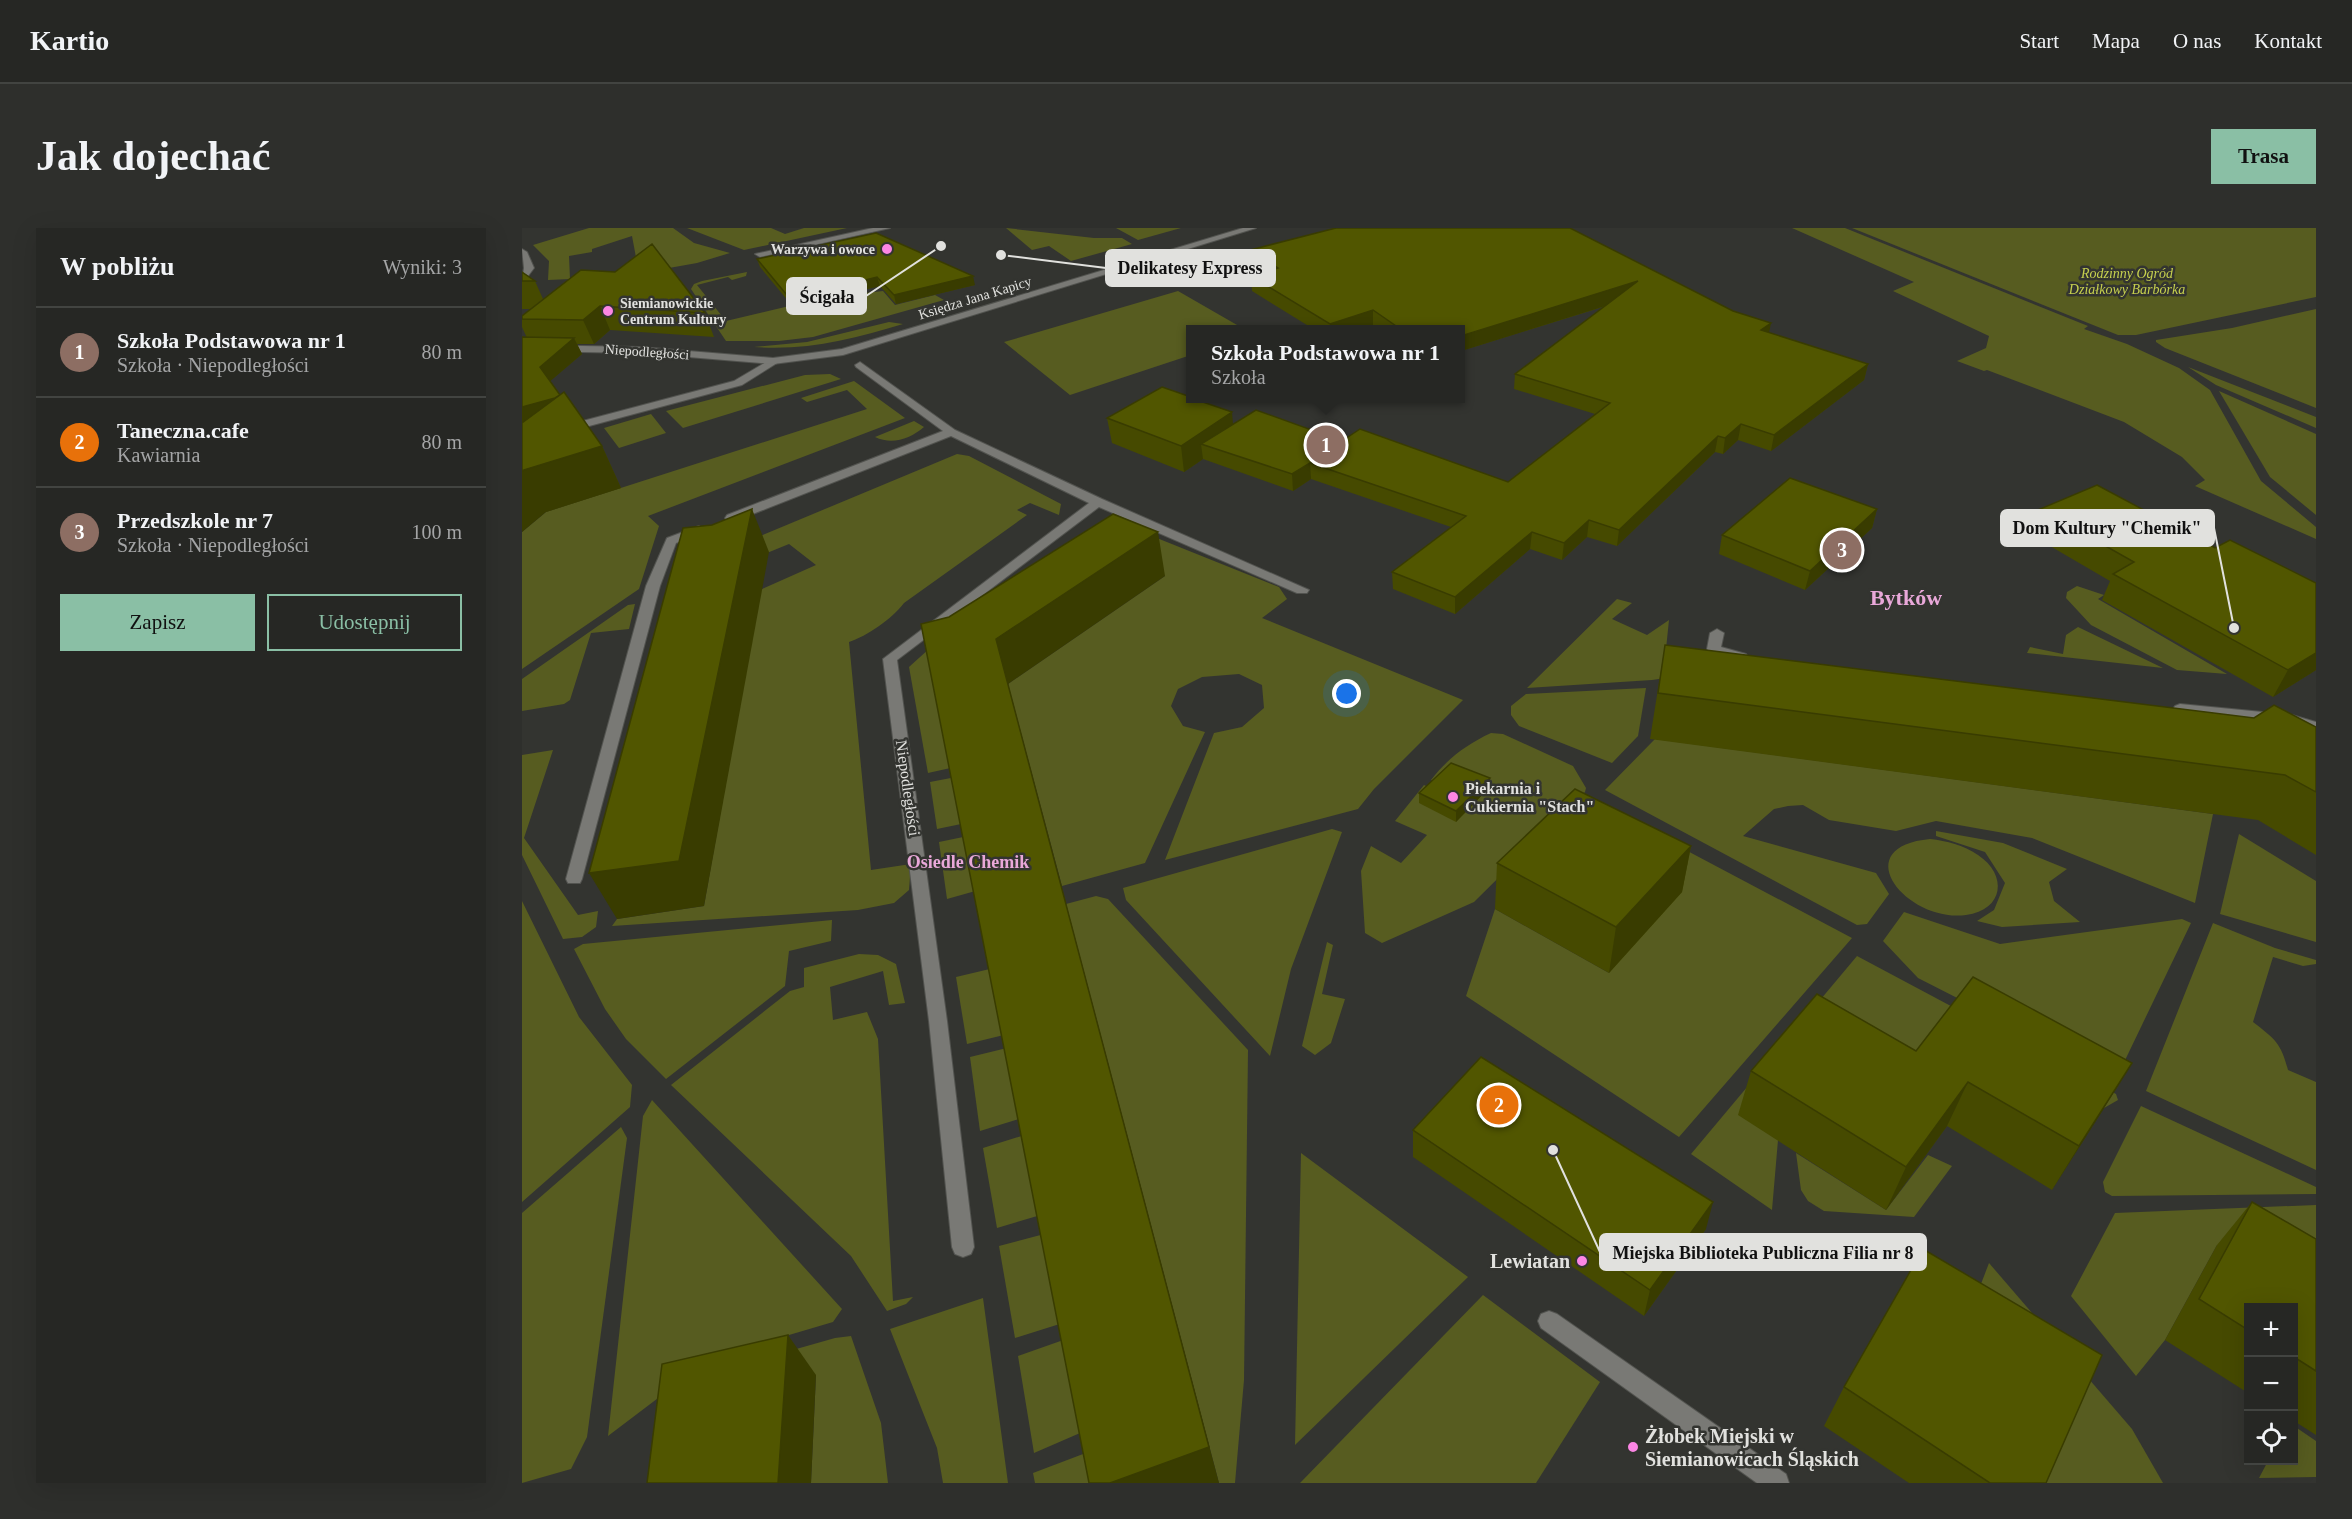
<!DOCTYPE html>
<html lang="pl">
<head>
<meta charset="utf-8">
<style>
	body { margin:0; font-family:Georgia,serif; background:#2e2f2c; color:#f1f3f6 }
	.controls { position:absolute; right:18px; bottom:18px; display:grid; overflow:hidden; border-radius:0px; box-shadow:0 6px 24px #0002 }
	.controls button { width:54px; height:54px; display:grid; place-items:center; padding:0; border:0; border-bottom:2px solid #424441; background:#262724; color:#f1f3f6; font:30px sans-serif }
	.you { position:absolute; left:825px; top:466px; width:21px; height:21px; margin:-15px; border:4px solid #fff; border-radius:50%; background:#1a73e8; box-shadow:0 0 0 9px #1a73e833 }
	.badge { display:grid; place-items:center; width:39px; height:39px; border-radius:50%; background:#8abfa5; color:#fff; font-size:20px; font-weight:700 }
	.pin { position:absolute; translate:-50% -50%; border:3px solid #fff; box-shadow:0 2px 6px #0006 }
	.popup { position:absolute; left:664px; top:97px; width:279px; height:78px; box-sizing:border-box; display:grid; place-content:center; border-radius:0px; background:#262724; filter:drop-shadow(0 2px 4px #0005); font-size:20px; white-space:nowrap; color:#a4a5a6 }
	.popup b { font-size:22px; color:#f1f3f6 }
	.popup::after { content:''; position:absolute; left:50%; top:100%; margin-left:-12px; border:12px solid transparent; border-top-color:#262724 }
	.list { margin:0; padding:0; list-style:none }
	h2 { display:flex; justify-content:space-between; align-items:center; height:78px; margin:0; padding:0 24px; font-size:26px }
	h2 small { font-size:20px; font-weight:400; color:#a4a5a6 }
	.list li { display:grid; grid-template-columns:39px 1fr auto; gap:18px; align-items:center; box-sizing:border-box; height:90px; padding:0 24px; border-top:2px solid #424441 }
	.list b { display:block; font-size:22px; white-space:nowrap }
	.list p { margin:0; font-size:20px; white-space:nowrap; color:#a4a5a6 }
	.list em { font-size:20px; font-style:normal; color:#a4a5a6 }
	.actions { display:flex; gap:12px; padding:18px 24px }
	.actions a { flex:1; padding:14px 0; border:2px solid #8abfa5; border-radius:0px; text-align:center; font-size:21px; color:#8abfa5 }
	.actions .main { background:#8abfa5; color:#111 }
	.icon { flex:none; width:33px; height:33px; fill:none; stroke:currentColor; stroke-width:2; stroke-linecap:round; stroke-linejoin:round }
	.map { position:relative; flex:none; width:1794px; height:1255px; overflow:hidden; border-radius:0px }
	header { display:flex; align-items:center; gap:36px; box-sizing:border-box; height:84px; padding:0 30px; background:#262724; border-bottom:2px solid #424441 }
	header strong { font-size:28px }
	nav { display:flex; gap:33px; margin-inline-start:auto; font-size:21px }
	.intro { display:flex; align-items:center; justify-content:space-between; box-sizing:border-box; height:144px; padding:0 36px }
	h1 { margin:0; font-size:42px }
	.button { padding:15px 27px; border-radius:0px; background:#8abfa5; color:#111; font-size:21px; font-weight:700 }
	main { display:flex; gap:36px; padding:0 36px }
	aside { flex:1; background:#262724; border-radius:0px; box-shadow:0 6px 24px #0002 }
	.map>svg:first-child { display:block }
	.green { fill:#575c20 }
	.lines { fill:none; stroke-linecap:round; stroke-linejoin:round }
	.minor-casing { stroke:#52534f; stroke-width:2 }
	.tertiary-casing { stroke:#52534f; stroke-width:2 }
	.minor { fill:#797975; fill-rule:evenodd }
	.tertiary { fill:#797975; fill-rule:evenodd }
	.wall { fill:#464a00 }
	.shaded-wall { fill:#393c00 }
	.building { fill:#515600; stroke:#393c00; stroke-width:1.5 }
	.poi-dot { fill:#fc86e4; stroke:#333430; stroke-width:2 }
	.labels { text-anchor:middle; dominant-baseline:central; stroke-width:5; stroke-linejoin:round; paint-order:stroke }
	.far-poi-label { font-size:14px; font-weight:bold; fill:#e1e1de; stroke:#333430; text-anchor:end }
	.far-park-label { font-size:14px; font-style:italic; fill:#c6d04e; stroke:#333430 }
	.far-street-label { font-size:14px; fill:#e1e1de; stroke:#333430 }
	.street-label { font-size:16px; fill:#e1e1de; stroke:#333430 }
	.poi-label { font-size:16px; font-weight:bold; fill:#e1e1de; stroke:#333430; text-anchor:start }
	.neighbourhood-label { font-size:18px; font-weight:bold; fill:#e9a8d9; stroke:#333430 }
	.near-poi-label { font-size:20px; font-weight:bold; fill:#e1e1de; stroke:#333430; text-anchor:end }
	.district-label { font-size:22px; font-weight:bold; fill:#e9a8d9; stroke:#333430 }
	.leader { fill:none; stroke:#e1e1de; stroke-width:2 }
	.callout-dot { fill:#e1e1de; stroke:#333430; stroke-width:2 }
	.callout { fill:#e1e1de; stroke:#e1e1de; stroke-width:2 }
	.callout-label { font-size:18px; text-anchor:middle; font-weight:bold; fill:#111 }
</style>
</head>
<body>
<header>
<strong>Kartio</strong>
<nav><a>Start</a><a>Mapa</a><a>O nas</a><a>Kontakt</a></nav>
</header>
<div class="intro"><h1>Jak dojechać</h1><a class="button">Trasa</a></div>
<main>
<aside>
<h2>W pobliżu<small>Wyniki: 3</small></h2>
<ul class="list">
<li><span class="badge" style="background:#8d6e63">1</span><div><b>Szkoła Podstawowa nr 1</b><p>Szkoła · Niepodległości</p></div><em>80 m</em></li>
<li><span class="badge" style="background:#e8710a">2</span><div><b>Taneczna.cafe</b><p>Kawiarnia</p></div><em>80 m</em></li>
<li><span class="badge" style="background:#8d6e63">3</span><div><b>Przedszkole nr 7</b><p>Szkoła · Niepodległości</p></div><em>100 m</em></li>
</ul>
<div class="actions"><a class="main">Zapisz</a><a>Udostępnij</a></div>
</aside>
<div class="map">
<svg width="1794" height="1255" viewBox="0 0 1794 1255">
	<rect width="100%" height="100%" fill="#333430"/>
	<g class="green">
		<path d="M67 0H151L172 15 208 25 175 35 119 45 116 40 110 8 70 21V24L47 28 48 51 26 52 27 33 11 17Z"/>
		<path d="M165 0H249L263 6 282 0H325L222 22Z"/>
		<path d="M484 0 572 10H600L610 16 549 33 527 18 510 22Z"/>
		<path d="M594 0H659L616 12Z"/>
		<path d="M1270 0H1323L1566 98 1562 101 1605 116 1657 140 1688 162 1739 253 1794 299V311L1673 258 1683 252 1660 229 1602 194 1465 142 1462 143 1435 133 1464 120 1467 108 1371 63 1392 54Z"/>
		<path d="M1330 0H1794V69L1614 107H1596Z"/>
		<path d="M225 44 224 48 210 52 206 49 175 57 204 93 326 64 343 65 361 63 373 77 413 67 422 72 291 109 257 113H204L169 61 172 56 180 53Z"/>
		<path d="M656 63 722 101H669V127L548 167 482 114Z"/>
		<path d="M1794 81V180L1643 120 1634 114V112L1710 100Z"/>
		<path d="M367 94 381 96C331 111 285 123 232 119L285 114Z"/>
		<path d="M1666 139 1794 189V200L1694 157Z"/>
		<path d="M308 146 319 151 161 200 144 183 283 147Z"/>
		<path d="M332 153 383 190 126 288 137 298 117 361 0 441V304L24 284 345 181 325 162 285 174 279 170Z"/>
		<path d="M1697 163 1794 206V287L1748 249Z"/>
		<path d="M129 186 144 205 97 220 82 200Z"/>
		<path d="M392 193 402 199C388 211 370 217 353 209Z"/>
		<path d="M435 226 447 228 539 276 537 287 508 275 495 282 505 287 382 375C370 391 345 408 327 414L349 642 389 636 387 662 372 675 336 682 90 698 95 691 182 678 238 362 294 337 267 316 213 338 207 321Z"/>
		<path d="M600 296 757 359 765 371 740 390 941 472 852 561 836 581 643 632 692 505 720 499 742 480 740 457 717 446 680 449 656 461 649 478 661 498 683 504 623 635 540 658 486 456 643 348Z"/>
		<path d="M1555 358 1582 367 1576 371 1705 446 1655 442 1569 397 1544 370 1545 364Z"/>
		<path d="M1095 371 1110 375 1090 391 1125 407 1147 392 1144 421 1178 445 1130 452 1005 460Z"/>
		<path d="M113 376 107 401 69 405 48 472 42 476 0 483V451L106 377Z"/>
		<path d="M1556 399 1641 440 1505 425 1508 419 1541 426 1544 407Z"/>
		<path d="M408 420 433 539 406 545 387 439Z"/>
		<path d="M1124 460 1116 508 1090 535 997 498 989 487V478L1004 466Z"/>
		<path d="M969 505 981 506 1051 538 1064 560 1063 564 952 674 860 715 843 705 839 643 849 618 879 635 905 607 873 593 902 557 912 562 918 556 909 552C925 531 945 516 969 505Z"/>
		<path d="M1133 511 1691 586 1673 675 1510 610 1414 593 1374 603 1307 592 1281 577 1266 578 1252 581 1221 608 1354 645 1367 666 1345 696 1335 697 1083 562Z"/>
		<path d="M31 522 2 610 56 687 76 683 74 699 60 709 41 711 0 627V527Z"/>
		<path d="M434 549 444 595 415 601 408 554Z"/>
		<path d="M1073 574 1330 710 1157 909 944 768 973 681 1087 745Z"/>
		<path d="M810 601 820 604 769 741 748 828 604 672 601 660Z"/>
		<path d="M1414 603 1481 615 1545 641 1527 654 1532 673 1558 694 1480 699 1455 693 1472 682 1483 655 1463 624 1414 608Z"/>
		<path d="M1717 606 1794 653V714L1698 686Z"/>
		<path d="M446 608 457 662 425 671 417 614Z"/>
		<path d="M1408 611C1425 613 1441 617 1456 627 1486 647 1482 682 1444 687 1385 695 1323 619 1408 611Z"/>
		<path d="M574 668 586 671 726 822 722 1152 713 1255H697L544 676Z"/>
		<path d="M0 673 57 789 110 857 108 879 0 974Z"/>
		<path d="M1382 684 1478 716 1660 691 1669 695 1594 851 1396 750 1361 713Z"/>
		<path d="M310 692 309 713 267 723 263 758 144 851 104 811 83 781 52 721 61 716Z"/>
		<path d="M1691 695 1753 720 1794 732V736L1781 738 1751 729 1731 794C1753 811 1759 815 1766 842L1794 854V942L1624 863Z"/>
		<path d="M805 714 811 717 800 766 823 771 809 815 793 827 780 818Z"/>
		<path d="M337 726 356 727 374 736 383 775 367 777 361 743 308 759 311 792 345 784 356 811 371 1073 391 1069 384 1076 365 1083 329 1028 149 857 268 763 282 759V740Z"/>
		<path d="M1335 728 1594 866 1596 872 1582 880 1375 868 1256 912 1250 982 1169 926Z"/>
		<path d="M472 740 486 806 445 816 434 749Z"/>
		<path d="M489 819 503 889 458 903 448 829Z"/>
		<path d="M130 872 320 1081 311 1094 189 1130 86 1208 121 888Z"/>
		<path d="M1619 878 1794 959V966L1590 968 1583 964 1581 954Z"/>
		<path d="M99 899 105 910 65 1209 49 1241 0 1255V985Z"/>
		<path d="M506 906 522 986 475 1000 461 920Z"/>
		<path d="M779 925 946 1049 773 1217Z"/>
		<path d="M1274 925 1364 982 1406 927 1430 938 1392 989 1302 983 1286 973 1279 962Z"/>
		<path d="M1794 977V1074L1695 1017 1643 1112 1614 1148 1549 1068 1593 985Z"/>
		<path d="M526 1005 544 1094 493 1110 477 1018Z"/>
		<path d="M1467 1035 1610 1201 1641 1255H1509L1459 1056Z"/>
		<path d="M961 1067 1078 1154 1014 1255H778Z"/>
		<path d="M461 1070 486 1255H421L415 1220 368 1101Z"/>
		<path d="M329 1108 359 1195 366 1255H289L294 1147 194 1144 313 1110Z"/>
		<path d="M547 1110 565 1202 512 1225 496 1128Z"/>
		<path d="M1772 1198 1794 1213V1249L1737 1250 1746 1233 1772 1232Z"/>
		<path d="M569 1223 576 1255H513L511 1245Z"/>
	</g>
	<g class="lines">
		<defs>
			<g id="minor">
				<path d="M351 0H368L238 29 233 26Z"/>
				<path d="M0 21 5 24 12 40 3 52 0 53 2 40Z"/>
				<path d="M251 130 255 131V135L220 157 0 216V209L212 153Z"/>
				<path d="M338 134 433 202 580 271 787 362 785 365H775L577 279 375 432 425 793 452 1019 449 1026 441 1029 433 1026 430 1019 407 793 361 431 567 275 429 208 213 293H205L203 290 205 287 421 203 334 139 333 137Z"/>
				<path d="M177 298 183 302 181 305 154 315 138 358 60 651 58 655H46L44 651 124 358 145 310Z"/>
				<path d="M1195 401 1202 405 1199 419 1224 426 1226 429 1224 432H1208L1187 424 1185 421 1188 405Z"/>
				<path d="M1658 476 1770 487 1794 494V504L1769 497 1653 484 1651 481 1653 478Z"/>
				<path d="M1027 1083 1035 1086 1264 1246 1267 1255H1235L1019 1100 1016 1093 1019 1086Z"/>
			</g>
			<path id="tertiary" d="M721 0H734L321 127 251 136 118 125 0 123V117L118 119 251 130 320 121Z"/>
		</defs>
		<use href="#minor" class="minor-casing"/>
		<use href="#tertiary" class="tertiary-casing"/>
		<use href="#minor" class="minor"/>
		<use href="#tertiary" class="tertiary"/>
	</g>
	<g class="wall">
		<path d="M814 0 1247 105 1346 136 1342 152 1249 223 1216 212 1201 226 1193 224 1095 318 1065 309 1040 332 1008 321 933 386 871 361 870 344 929 299 789 251 771 263 681 231 662 244 590 215 585 190 711 196 820 213 986 254 1073 186 992 161 993 146 1084 78 939 123V102H858L851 97 838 102H793L730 63 729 48 741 44 730 37 728 22Z"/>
		<path d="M235 31 453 57 374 76 358 58 337 63 333 59 267 74 238 39Z"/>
		<path d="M0 44 13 53 21 71 183 85 192 109 88 102 72 116H55L60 126 28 153 38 167 80 218 99 260 24 284 5 110 0 99V88L8 81H0Z"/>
		<path d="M1355 281 1350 300 1283 362 1197 326 1200 307Z"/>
		<path d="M1518 281 1693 320 1794 442 1751 469 1580 372 1588 353 1509 307Z"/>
		<path d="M1143 417 1794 499V627L1736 592 1128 511Z"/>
		<path d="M968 550 967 560 934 594 897 575V565Z"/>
		<path d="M1169 618 1160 664 1087 745 973 681 975 635Z"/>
		<path d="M1394 823 1582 880 1530 962 1425 898 1364 982 1216 887 1229 843Z"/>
		<path d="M891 902 1184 1001 1122 1088 891 929Z"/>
		<path d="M1730 974 1794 1011V1207L1772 1193V1080H1726V1165L1643 1112 1695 1017Z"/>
		<path d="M1322 1159 1524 1255H1387L1302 1198Z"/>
	</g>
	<g class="shaded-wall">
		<path d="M451 48 453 57 374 76 372 67Z"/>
		<path d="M355 49 358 58 337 63 335 54Z"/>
		<path d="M331 50 333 59 267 74 264 66Z"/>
		<path d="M1116 53 1115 68 939 123V108Z"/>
		<path d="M78 78 88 102 72 116 61 92Z"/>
		<path d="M851 82V97L838 102H808V96Z"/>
		<path d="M1249 95 1246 110 1239 102Z"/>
		<path d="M52 110 60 126 26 155 18 139Z"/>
		<path d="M1346 136 1342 152 1249 223 1252 207Z"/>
		<path d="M39 169 0 198V179Z"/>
		<path d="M710 184 712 209 679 216 681 231 662 244 659 218Z"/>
		<path d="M1219 196 1216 212 1201 226 1203 210Z"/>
		<path d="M1196 208 1193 224 1095 318 1097 302Z"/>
		<path d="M80 218 99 260 24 284 0 304V243L2 242Z"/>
		<path d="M788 235 789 251 771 263 770 246Z"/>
		<path d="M230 281 247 324 182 678 95 691 67 645Z"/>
		<path d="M1355 281 1350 300 1283 362 1288 343Z"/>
		<path d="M1067 292 1065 309 1040 332 1042 315Z"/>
		<path d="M636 304 643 348 486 456 697 1255H588L474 411Z"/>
		<path d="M1010 304 1008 321 933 386V369Z"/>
		<path d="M1794 425V442L1751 469 1766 442Z"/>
		<path d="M968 550 967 560 934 594V583Z"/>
		<path d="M1169 618 1160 664 1087 745 1094 699Z"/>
		<path d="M1610 835 1582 880 1530 962 1557 918Z"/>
		<path d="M1446 854 1425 898 1364 982 1384 939Z"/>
		<path d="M1191 974 1184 1001 1122 1088 1128 1062Z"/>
		<path d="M266 1107 294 1147 289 1255H256Z"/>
	</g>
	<g class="building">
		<path d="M814 0H1048L1211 83 1249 95 1239 102 1346 136 1252 207 1219 196 1203 210 1196 208 1097 302 1067 292 1042 315 1010 304 933 369 870 344 944 288 788 235 793 232 770 246 679 216 734 182 820 213 838 201 986 254 1088 175 993 146 1116 53 939 108V102H880L851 82 808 96 729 48 756 40 728 22Z"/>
		<path d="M354 5 451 48 372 67 355 49 335 54 331 50 264 66 235 31Z"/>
		<path d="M130 16 183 85 78 78 61 92 0 91V88L59 42 93 44Z"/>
		<path d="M0 44 13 53H0Z"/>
		<path d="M0 109 52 110 18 139 38 167 33 170 0 179Z"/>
		<path d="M640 159 669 169V171H672L710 184 659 218 585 190Z"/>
		<path d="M42 164 80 218 2 242 0 243V195Z"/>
		<path d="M1268 250 1355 281 1288 343 1200 307Z"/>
		<path d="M1575 257 1693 320 1708 312 1794 355V425L1766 442 1591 346 1612 334 1518 281Z"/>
		<path d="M230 281 157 633 67 645 161 300 190 297Z"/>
		<path d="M591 286 636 304 474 411 687 1219 588 1255H567L399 396 427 389Z"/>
		<path d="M1143 417 1732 490 1752 477 1794 499V564L1763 547 1136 465Z"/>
		<path d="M929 535 968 550 934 583 897 565Z"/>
		<path d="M1053 561 1169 618 1094 699 975 635Z"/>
		<path d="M1451 749 1610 835 1557 918 1446 854 1384 939 1229 843 1295 766 1394 823Z"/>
		<path d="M959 829 1191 974 1128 1062 891 902Z"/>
		<path d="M1730 974 1794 1011V1143L1772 1129V1080H1726V1102L1677 1071Z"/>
		<path d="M1401 1021 1580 1127 1524 1255H1468L1322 1159Z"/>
		<path d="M266 1107 256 1255H125L140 1136Z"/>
	</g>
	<g class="poi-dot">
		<circle cx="365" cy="21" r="6"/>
		<circle cx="86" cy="83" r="6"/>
		<circle cx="931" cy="569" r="6"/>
		<circle cx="1060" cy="1033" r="6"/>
		<circle cx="1111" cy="1219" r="6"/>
	</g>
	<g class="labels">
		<g class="far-poi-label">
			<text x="353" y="21">Warzywa i owoce</text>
			<text x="98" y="75" text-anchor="start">Siemianowickie<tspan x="98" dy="16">Centrum Kultury</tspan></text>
		</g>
		<g class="far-park-label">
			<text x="1605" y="45">Rodzinny Ogród<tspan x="1605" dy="16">Działkowy Barbórka</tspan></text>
		</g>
		<g class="far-street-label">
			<text transform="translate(453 70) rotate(-17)">Księdza Jana Kapicy</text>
			<text transform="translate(125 124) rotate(4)">Niepodległości</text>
		</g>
		<g class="street-label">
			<text transform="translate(386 560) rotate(82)">Niepodległości</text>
		</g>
		<g class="poi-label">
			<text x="943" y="560">Piekarnia i<tspan x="943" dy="18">Cukiernia "Stach"</tspan></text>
		</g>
		<g class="neighbourhood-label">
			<text x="446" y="634">Osiedle Chemik</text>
		</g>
		<g class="near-poi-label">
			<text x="1048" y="1033">Lewiatan</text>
			<text x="1123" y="1208" text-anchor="start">Żłobek Miejski w<tspan x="1123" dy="23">Siemianowicach Śląskich</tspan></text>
		</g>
		<g class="district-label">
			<text x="1384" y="369">Bytków</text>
		</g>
	</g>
	<path class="leader" d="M479 27L584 40M419 18L344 68M1712 400L1692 300M1031 922L1078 1024"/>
	<g class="callout-dot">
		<circle cx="479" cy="27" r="6"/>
		<circle cx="419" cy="18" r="6"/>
		<circle cx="1712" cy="400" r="6"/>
		<circle cx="1031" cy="922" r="6"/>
	</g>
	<g class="callout">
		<rect x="584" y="22" width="169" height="36" rx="6"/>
		<rect x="265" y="50" width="79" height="36" rx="6"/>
		<rect x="1479" y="282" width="213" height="36" rx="6"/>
		<rect x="1078" y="1006" width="326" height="36" rx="6"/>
	</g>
	<g class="callout-label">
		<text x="668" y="46">Delikatesy Express</text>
		<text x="305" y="75">Ścigała</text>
		<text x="1585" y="306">Dom Kultury "Chemik"</text>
		<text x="1241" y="1031">Miejska Biblioteka Publiczna Filia nr 8</text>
	</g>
</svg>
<div class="controls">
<button>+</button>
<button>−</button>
<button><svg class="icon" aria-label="locate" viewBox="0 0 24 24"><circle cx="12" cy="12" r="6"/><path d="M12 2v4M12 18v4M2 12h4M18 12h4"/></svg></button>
</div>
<div class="you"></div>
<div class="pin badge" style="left:804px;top:217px;background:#8d6e63">1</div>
<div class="popup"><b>Szkoła Podstawowa nr 1</b>Szkoła</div>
<div class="pin badge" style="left:977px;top:877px;background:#e8710a">2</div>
<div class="pin badge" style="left:1320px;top:322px;background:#8d6e63">3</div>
</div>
</main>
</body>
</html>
